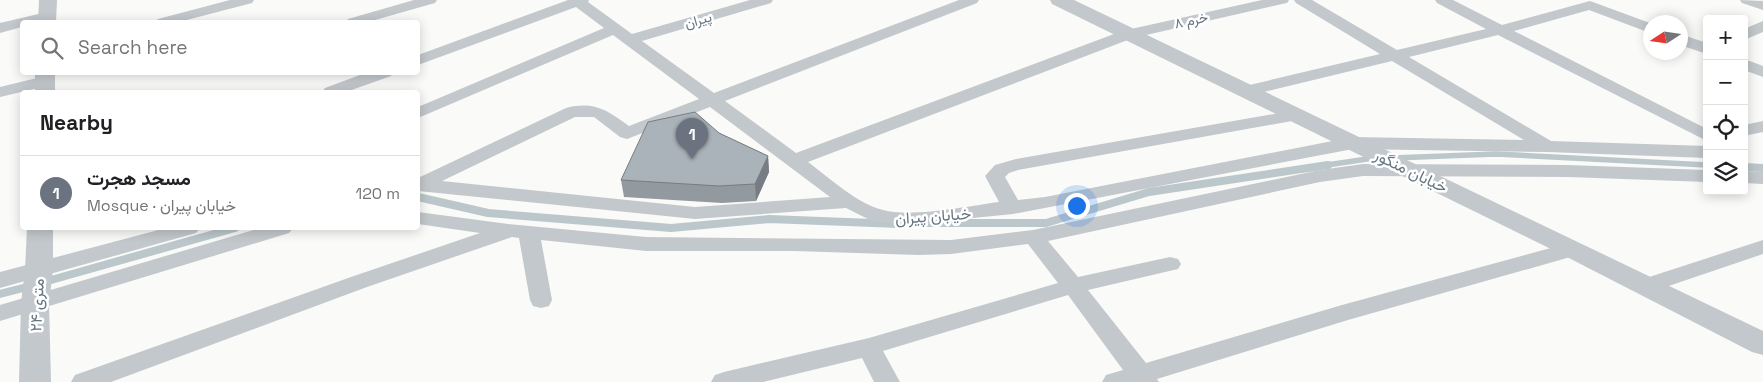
<!DOCTYPE html>
<html lang="en">
<head>
<meta charset="utf-8">
<style>
	body { margin:0; font-family:"Space Grotesk",Vazirmatn,sans-serif; background:#f2f2f2; color:#202124 }
	.controls { position:absolute; right:15px; top:15px; display:grid; overflow:hidden; border-radius:5px; box-shadow:0 2px 12px #0003 }
	.controls button { width:45px; height:45px; display:grid; place-items:center; padding:0; border:0; border-bottom:1px solid #e0e0e0; background:#fff; color:#202124; font:25px sans-serif }
	.compass { position:absolute; left:1643px; top:15px; width:45px; height:45px; border-radius:50%; background:#fff; box-shadow:0 2px 12px #0003; rotate:258deg }
	.you { position:absolute; left:1076px; top:205px; width:18px; height:18px; margin:-12px; border:4px solid #fff; border-radius:50%; background:#1a73e8; box-shadow:0 0 0 8px #1a73e833 }
	.badge { display:grid; place-items:center; width:32px; height:32px; border-radius:50%; background:#0b8043; color:#fff; font-size:16px; font-weight:700 }
	.pin { position:absolute; translate:-50% -41px; filter:drop-shadow(0 1px 2px #0008) }
	.pin::after { content:''; position:absolute; top:26px; width:18px; height:15px; background:inherit; clip-path:polygon(0 0,100% 0,50% 100%) }
	.list { margin:0; padding:0; list-style:none }
	h2 { display:flex; justify-content:space-between; align-items:center; height:65px; margin:0; padding:0 20px; font-size:21px }
	h2 small { font-size:16px; font-weight:400; color:#757577 }
	.list li { display:grid; grid-template-columns:32px 1fr auto; gap:15px; align-items:center; box-sizing:border-box; height:75px; padding:0 20px; border-top:1px solid #e0e0e0 }
	.list b { display:block; font-size:19px; white-space:nowrap }
	.list p { margin:0; font-size:16px; white-space:nowrap; color:#757577 }
	.list em { font-size:16px; font-style:normal; color:#757577 }
	.icon { flex:none; width:28px; height:28px; fill:none; stroke:currentColor; stroke-width:2; stroke-linecap:round; stroke-linejoin:round }
	.map { position:relative; flex:none; width:1763px; height:382px; overflow:hidden }
	.search { position:absolute; background:#fff; box-shadow:0 2px 12px #0003; left:20px; top:20px; width:400px; height:55px; display:flex; align-items:center; gap:12px; box-sizing:border-box; padding:0 18px; border-radius:5px; color:#757577; font-size:19px }
	.panel { position:absolute; background:#fff; box-shadow:0 2px 12px #0003; left:20px; top:90px; width:400px; height:140px; border-radius:5px }
	.map>svg:first-child { display:block }
	.lines { fill:none; stroke-linecap:round; stroke-linejoin:round }
	.stream-far1 { stroke:#bbc7cb; stroke-width:5.5 }
	.stream { stroke:#bbc7cb; stroke-width:8 }
	.minor { fill:#c3c8cc; fill-rule:evenodd }
	.tertiary { fill:#c3c8cc; fill-rule:evenodd }
	.wall { fill:#929a9f }
	.shaded-wall { fill:#777d82 }
	.building { fill:#aab3b9; stroke:#777d82 }
	.labels { text-anchor:middle; dominant-baseline:central; stroke-width:5; stroke-linejoin:round; paint-order:stroke }
	.far-street-label { font-size:14px; fill:#657683; stroke:#fff }
	.street-label { font-size:16px; fill:#657683; stroke:#fff }
</style>
</head>
<body>
<div class="map">
<svg width="1763" height="382" viewBox="0 0 1763 382">
	<rect width="100%" height="100%" fill="#fafaf8"/>
	<g class="lines">
		<g class="stream-far1">
			<path d="M1393 158 1496 154 1707 165"/>
			<path d="M1320 166 1374 158"/>
		</g>
		<g class="stream">
			<path d="M1744 167 1763 168"/>
			<path d="M418 197 488 213 671 228 769 219 899 224"/>
			<path d="M910 223H1046L1149 192 1328 165"/>
			<path d="M44 282 235 228"/>
			<path d="M0 294 31 286"/>
		</g>
		<g class="minor">
			<path d="M230 0H254L252 3 179 22H155L158 19Z"/>
			<path d="M414 0H437L435 3 368 22H345L348 19Z"/>
			<path d="M568 0H589L588 2 632 34 750 0H773L771 3 642 41 714 93 959 0H979L977 3 725 101 796 153 1122 31 1262 0H1289L1287 3 1282 4 1133 38 808 162C831 179 856 203 883 210 910 218 970 206 999 202L985 176 995 165 1016 159 1297 110 1303 111 1306 115 1303 119 1018 170 1009 173 1005 177 1018 200 1045 197 1353 137 1524 140 1392 61 1247 96 1241 95 1238 91 1241 87 1380 54 1296 3 1294 0H1312L1397 50 1486 29 1437 3 1435 0H1453L1502 25 1590 1 1650 23V33L1589 10 1514 31 1707 129V141L1498 35 1409 57 1551 141 1707 146V158L1547 152 1353 149 1013 214 902 225 872 221 846 208 695 219 418 191V178L566 108C595 101 606 110 629 126L699 99 613 35 418 118V107L604 28 576 7 418 65V55ZM710 107 830 197 695 207 442 181 575 117H594L620 137 627 139Z"/>
			<path d="M1740 0 1763 1V10L1742 3Z"/>
			<path d="M47 12 52 14 55 17 52 20 43 22H22V27L0 33V23Z"/>
			<path d="M1763 21V32L1744 40V29Z"/>
			<path d="M1680 34 1707 43V54L1680 45Z"/>
			<path d="M1744 59 1763 66V77L1744 70Z"/>
			<path d="M368 72H393L391 76 346 92H322L325 88Z"/>
			<path d="M45 76 51 77 53 81 51 85 0 97V87Z"/>
			<path d="M1763 121V132L1744 136V125Z"/>
			<path d="M1363 164 1568 165 1707 170V182L1568 177 1363 176 1320 182 1048 241 1078 277 1170 257 1178 259 1181 264 1178 269 1088 290 1146 363 1342 305 1573 242 1581 244 1584 249 1581 254 1348 320 1157 379 1159 382H1102L1106 375 1123 370 1068 295 883 351 900 382H874L862 358 763 382H711L715 375 724 372 869 338 1058 283 1028 244 951 254 919 255 794 251H646L541 240 552 300 549 306 541 308 533 306 530 300 519 238 512 237 367 287 111 382H71L75 375 351 277 480 233 418 224V212L508 224 646 237 951 240 1033 230 1320 170Z"/>
			<path d="M1744 171 1763 172V184L1744 183Z"/>
			<path d="M166 228H200L196 233 0 288V272Z"/>
			<path d="M260 228H293L289 233 0 321V305Z"/>
			<path d="M1763 240V254L1645 294 1637 291 1634 286 1637 281Z"/>
		</g>
		<g class="tertiary">
			<path d="M39 0H57L56 22H38Z"/>
			<path d="M1050 0H1074L1763 331V355L1752 352 1563 255 1052 4Z"/>
			<rect x="35" y="72" width="20" height="20"/>
			<path d="M27 228H53V270L49 303 51 382H19L21 303 25 270Z"/>
		</g>
	</g>
	<path class="wall" d="M719 133 768 156 769 172 756 201 722 203 624 197 621 180Z"/>
	<path class="shaded-wall" d="M768 156 769 172 756 201 755 184Z"/>
	<path class="building" d="M695 112 719 133 768 156 755 184 719 186 621 180 648 122Z"/>
	<g class="labels">
		<g class="far-street-label">
			<text transform="translate(698 20) rotate(-16)">پیران</text>
			<text transform="translate(1191 20) rotate(-12)">خرم ۸</text>
		</g>
		<g class="street-label">
			<text transform="translate(1411 171) rotate(26)">خیابان منگور</text>
			<text transform="translate(933 216) rotate(-4)">خیابان پیران</text>
			<text transform="translate(37 305) rotate(-87)">۲۴ متری</text>
		</g>
	</g>
</svg>
<div class="controls">
<button>+</button>
<button>−</button>
<button><svg class="icon" aria-label="locate" viewBox="0 0 24 24"><circle cx="12" cy="12" r="6"/><path d="M12 2v4M12 18v4M2 12h4M18 12h4"/></svg></button>
<button><svg class="icon" aria-label="layers" viewBox="0 0 24 24"><path d="M12 4l9 5-9 5-9-5zM3 14l9 5 9-5"/></svg></button>
</div>
<svg class="compass" viewBox="-18 -18 36 36"><path d="M0-13l5 13h-10z" fill="#e53935"/><path d="M0 13l5-13h-10z" fill="#757577"/></svg>
<div class="you"></div>
<div class="pin badge" style="left:692px;top:159px;background:#6b7280">1</div>
<div class="search"><svg class="icon" aria-label="search" viewBox="0 0 24 24"><circle cx="10" cy="10" r="6"/><path d="M15 15l6 6"/></svg>Search here</div>
<section class="panel">
<h2>Nearby<small></small></h2>
<ul class="list">
<li><span class="badge" style="background:#6b7280">1</span><div><b>مسجد هجرت</b><p>Mosque · خیابان پیران</p></div><em>120 m</em></li>
</ul>
</section>
</div>
</body>
</html>
